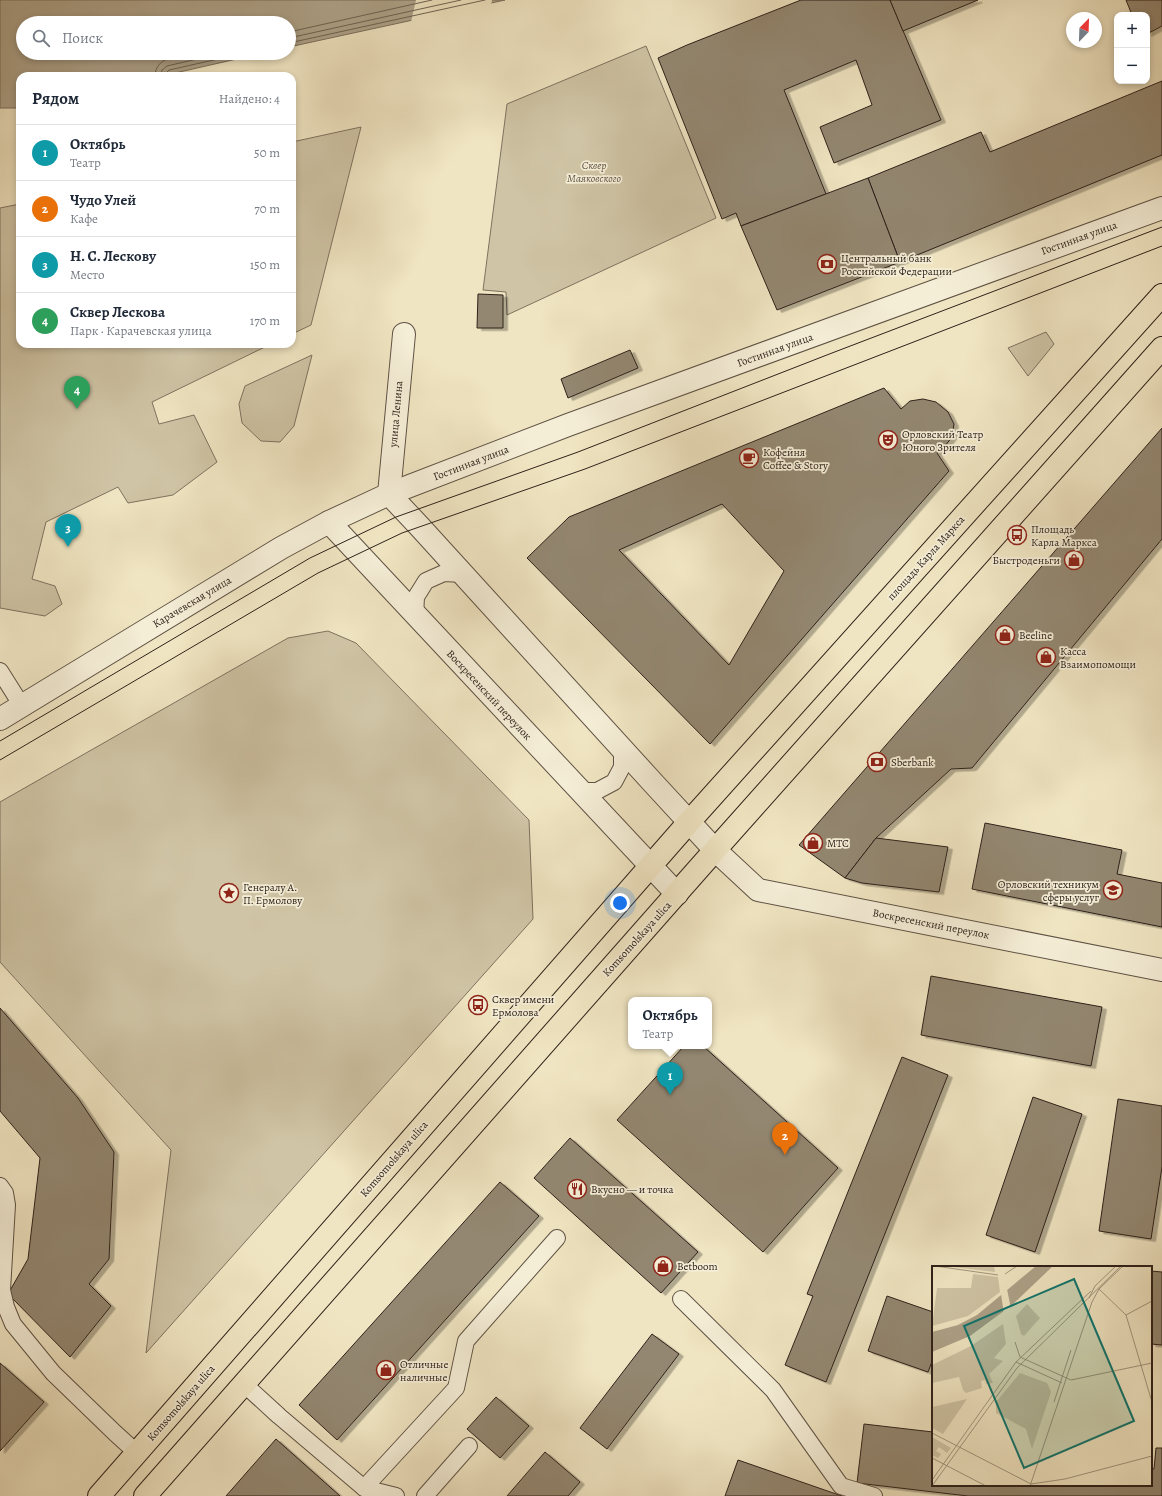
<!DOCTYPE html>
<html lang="ru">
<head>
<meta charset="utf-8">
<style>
	body { margin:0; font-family:Alegreya,serif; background:#f2f2f3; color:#1f2937 }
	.controls { position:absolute; right:12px; top:12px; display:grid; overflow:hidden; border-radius:8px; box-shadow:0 2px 6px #0003 }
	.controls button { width:36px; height:36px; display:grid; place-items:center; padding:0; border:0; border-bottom:1px solid #e0e1e3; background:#fff; color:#1f2937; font:20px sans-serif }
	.compass { position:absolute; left:1066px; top:12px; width:36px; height:36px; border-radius:50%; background:#fff; box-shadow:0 2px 6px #0003; rotate:23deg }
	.you { position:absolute; left:620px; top:903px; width:14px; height:14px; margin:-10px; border:3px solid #fff; border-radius:50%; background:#1a73e8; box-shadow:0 0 0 6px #1a73e833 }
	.badge { display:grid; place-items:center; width:26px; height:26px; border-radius:50%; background:#8f2418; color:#fff; font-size:13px; font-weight:700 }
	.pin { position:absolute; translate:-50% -33px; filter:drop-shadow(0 1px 2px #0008) }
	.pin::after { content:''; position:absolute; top:21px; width:14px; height:12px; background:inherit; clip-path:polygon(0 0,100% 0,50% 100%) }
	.popup { position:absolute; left:628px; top:997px; width:84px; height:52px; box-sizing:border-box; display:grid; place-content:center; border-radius:8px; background:#fff; filter:drop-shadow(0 1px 3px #0005); font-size:13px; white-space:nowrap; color:#747a83 }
	.popup b { font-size:15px; color:#1f2937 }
	.popup::after { content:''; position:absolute; left:50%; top:100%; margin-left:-8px; border:8px solid transparent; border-top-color:#fff }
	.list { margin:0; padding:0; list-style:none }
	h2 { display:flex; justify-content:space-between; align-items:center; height:52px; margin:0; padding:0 16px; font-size:17px }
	h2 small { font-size:13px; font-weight:400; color:#747a83 }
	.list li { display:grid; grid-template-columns:26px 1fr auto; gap:12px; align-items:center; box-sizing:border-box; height:56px; padding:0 16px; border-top:1px solid #e0e1e3 }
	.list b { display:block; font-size:15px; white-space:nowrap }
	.list p { margin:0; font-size:13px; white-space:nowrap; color:#747a83 }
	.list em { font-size:13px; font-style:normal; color:#747a83 }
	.icon { flex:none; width:22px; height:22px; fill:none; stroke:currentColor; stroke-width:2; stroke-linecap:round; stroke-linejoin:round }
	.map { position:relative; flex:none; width:1162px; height:1496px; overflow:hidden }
	.search { position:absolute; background:#fff; box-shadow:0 2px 6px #0003; left:16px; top:16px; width:280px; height:44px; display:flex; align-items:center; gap:10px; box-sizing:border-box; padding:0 14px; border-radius:22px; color:#747a83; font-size:15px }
	.panel { position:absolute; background:#fff; box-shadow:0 2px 6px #0003; left:16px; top:72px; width:280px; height:276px; border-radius:12px }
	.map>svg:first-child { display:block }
	.green { fill:#cfc4a5; stroke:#7e7260 }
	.water { fill:#aea289; stroke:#7b6e5d }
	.pier { fill:#f0e5c2 }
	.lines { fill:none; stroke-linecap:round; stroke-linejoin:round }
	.shore { stroke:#6e6252; stroke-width:1 }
	.building { fill:#938771; stroke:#2e211a; fill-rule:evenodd; filter:url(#shadow) }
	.service-casing { stroke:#5e5244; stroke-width:18 }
	.minor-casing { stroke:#5e5244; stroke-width:24 }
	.tertiary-casing { stroke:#5e5244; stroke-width:24 }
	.primary-casing { stroke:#2e211a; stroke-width:24 }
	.service { stroke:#f5eed7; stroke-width:16 }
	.minor { stroke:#f5eed7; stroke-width:22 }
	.tertiary { stroke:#f5eed7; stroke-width:22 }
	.primary { stroke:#f0e5c2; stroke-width:22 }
	.tram { stroke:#2e211a; stroke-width:1 }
	.labels { text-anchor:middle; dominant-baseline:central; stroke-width:3.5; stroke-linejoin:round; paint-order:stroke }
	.park-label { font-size:11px; font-style:italic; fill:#5e5244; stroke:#f5eed7 }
	.street-label { font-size:11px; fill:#2e211a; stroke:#f5eed7 }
	.poi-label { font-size:11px; fill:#2e211a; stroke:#f5eed7; text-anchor:start }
	.inset-road { fill:none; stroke:#a2977f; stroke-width:1 }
	.view { fill:#0f766e; fill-opacity:0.15; stroke:#0f766e; stroke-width:2 }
	.inset-edge { fill:none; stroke:#2e211a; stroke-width:2 }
</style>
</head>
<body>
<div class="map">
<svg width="1162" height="1496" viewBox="0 0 1162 1496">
	<defs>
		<filter id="shadow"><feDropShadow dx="4.5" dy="2.5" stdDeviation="0" flood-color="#0004"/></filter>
	</defs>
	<rect width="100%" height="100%" fill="#f0e5c2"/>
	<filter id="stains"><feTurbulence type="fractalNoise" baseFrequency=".005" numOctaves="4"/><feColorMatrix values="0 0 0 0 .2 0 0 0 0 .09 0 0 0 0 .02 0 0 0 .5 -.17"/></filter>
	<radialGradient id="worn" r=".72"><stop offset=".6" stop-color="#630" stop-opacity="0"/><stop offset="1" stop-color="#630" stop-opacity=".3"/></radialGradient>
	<g class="green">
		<path d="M646 46 716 218 507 315 506 292 483 290 507 104Z"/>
		<path d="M361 127 311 325 292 334V142Z"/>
		<path d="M20 204V344H271L152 402 159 424 194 415 217 462 173 495 128 503 118 487 46 522 32 579 55 586 62 604 45 616 0 608V208Z"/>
		<path d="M1046 332 1054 344 1028 376 1008 348Z"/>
		<path d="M312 355 294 426 280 442 261 441 242 423 239 404 245 386Z"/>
		<path d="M328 631 356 643 529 820 533 919 146 1353 171 1150 0 962V802L288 638Z"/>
	</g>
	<path class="water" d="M0 0H505L289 47V23H23V53H263L162 76H20V108H0Z"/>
	<path class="pier" d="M416 0H492L491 5 411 22Z"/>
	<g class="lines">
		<g class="shore">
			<path d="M289 32 432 0"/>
			<path d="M289 38 461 0"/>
			<path d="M289 43 485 0"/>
			<path d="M155 76C155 56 180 56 195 53"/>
			<path d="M161 76 162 70 167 66 223 53"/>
			<path d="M166 76V73L169 70 245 53"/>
		</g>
	</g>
	<g class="building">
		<path d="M801 0H890L941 120 834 163 820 127 872 105 856 60 784 90 826 194 741 226 736 213 722 219 658 58 687 45Z"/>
		<path d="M890 0H978L903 31Z"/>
		<path d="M1126 0H1162V26L1147 34V15H1132Z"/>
		<path d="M1162 81V155L900 262 868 178 981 132 990 152Z"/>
		<path d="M868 178 900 262 777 310 741 226Z"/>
		<path d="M478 294 503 295V328H477Z"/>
		<path d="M630 350 638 368 568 398 561 379Z"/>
		<path d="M884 388 901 409 910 401 923 399 936 402 948 412 954 424 952 437 945 446 937 453 949 471 710 744 527 558 569 517ZM722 504 784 571 729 665 619 550Z"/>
		<path d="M1162 428V539L972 768 951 769 876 838 845 878 799 845Z"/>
		<path d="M985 823 1122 850 1117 874 1162 883V927L972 889Z"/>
		<path d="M876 838 948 847 939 892 862 883 845 878Z"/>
		<path d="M931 976 1102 1007 1091 1066 921 1035Z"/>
		<path d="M0 1008 78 1098 114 1152 109 1259 89 1284 111 1306 70 1357 8 1294 28 1259 40 1158 0 1111Z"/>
		<path d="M684 1046H703L838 1168 763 1252 617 1120Z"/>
		<path d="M902 1057 948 1075 826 1382 785 1365 813 1296 807 1294Z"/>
		<path d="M1033 1097 1082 1114 1035 1252 986 1235Z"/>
		<path d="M1118 1099 1162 1106V1167L1151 1239 1099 1231Z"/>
		<path d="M570 1138 698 1252 661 1293 534 1178Z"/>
		<path d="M500 1182 539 1216 337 1440 299 1405Z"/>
		<path d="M1151 1271 1162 1272V1345L1151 1344Z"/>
		<path d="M887 1296 933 1312V1359L928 1372 868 1351Z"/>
		<path d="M652 1334 679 1354 607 1449 580 1428Z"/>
		<path d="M0 1363 44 1402 0 1451Z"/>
		<path d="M496 1397 529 1426 500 1458 467 1429Z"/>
		<path d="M864 1424 933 1432V1485H1151V1469H1154L1156 1448H1162V1496H968L857 1483Z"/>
		<path d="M276 1439 340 1496H226Z"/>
		<path d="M545 1452 580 1482 568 1496H507Z"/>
		<path d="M738 1460 842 1496H725Z"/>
	</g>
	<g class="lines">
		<defs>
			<g id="service">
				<path d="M415 616 416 597 426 581 444 573 463 574"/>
				<path d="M0 671 22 706"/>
				<path d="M580 791H597L614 782 622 767V749"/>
				<path d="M0 1186 5 1193 7 1205 2 1290 6 1307 13 1324 53 1373 115 1433 137 1453"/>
				<path d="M681 1299 773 1390 841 1486 874 1496"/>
				<path d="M244 1384 279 1416 364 1488 396 1496"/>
				<path d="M364 1488 456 1388 466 1341 557 1238"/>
				<path d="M425 1496 469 1446"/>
			</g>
			<g id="minor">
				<path d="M404 334 389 494 420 527 655 785 715 850 758 890 1162 970"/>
				<path d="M329 522 677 894"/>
			</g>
			<path id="tertiary" d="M0 719 281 548 329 522 389 494 568 425 1162 208"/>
			<g id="primary">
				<path d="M99 1496 689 822 1162 295"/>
				<path d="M145 1496 715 850 1162 348"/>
			</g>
		</defs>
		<use href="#service" class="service-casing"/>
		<use href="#minor" class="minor-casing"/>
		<use href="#tertiary" class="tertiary-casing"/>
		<use href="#primary" class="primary-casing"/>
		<use href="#service" class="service"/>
		<use href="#minor" class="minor"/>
		<use href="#tertiary" class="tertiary"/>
		<use href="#primary" class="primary"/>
		<g class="tram">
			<path d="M0 741 310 558 396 517 578 452 832 353 1162 227"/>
			<path d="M0 760 318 573 402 533 585 469 1162 246"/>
		</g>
	</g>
	<defs>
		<symbol id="bank-ring" viewBox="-11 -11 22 22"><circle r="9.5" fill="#f5eed7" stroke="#8f2418" stroke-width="1.5"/><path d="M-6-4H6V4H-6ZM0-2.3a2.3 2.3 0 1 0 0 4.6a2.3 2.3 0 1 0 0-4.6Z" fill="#8f2418"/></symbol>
		<symbol id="theatre-ring" viewBox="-11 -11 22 22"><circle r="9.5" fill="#f5eed7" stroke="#8f2418" stroke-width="1.5"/><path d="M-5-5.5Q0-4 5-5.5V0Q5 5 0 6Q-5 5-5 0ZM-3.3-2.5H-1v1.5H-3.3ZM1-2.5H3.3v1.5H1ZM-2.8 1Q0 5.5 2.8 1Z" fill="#8f2418"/></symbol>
		<symbol id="cafe-ring" viewBox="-11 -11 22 22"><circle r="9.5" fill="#f5eed7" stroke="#8f2418" stroke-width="1.5"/><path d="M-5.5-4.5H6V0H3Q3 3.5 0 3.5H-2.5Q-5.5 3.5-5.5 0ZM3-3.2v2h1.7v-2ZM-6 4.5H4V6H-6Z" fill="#8f2418"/></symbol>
		<symbol id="bus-ring" viewBox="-11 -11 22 22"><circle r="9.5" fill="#f5eed7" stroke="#8f2418" stroke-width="1.5"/><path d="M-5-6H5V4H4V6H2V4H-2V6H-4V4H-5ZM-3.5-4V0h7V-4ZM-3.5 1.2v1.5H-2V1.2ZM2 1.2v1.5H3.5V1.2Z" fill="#8f2418"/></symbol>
		<symbol id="shop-ring" viewBox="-11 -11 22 22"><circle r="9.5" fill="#f5eed7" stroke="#8f2418" stroke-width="1.5"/><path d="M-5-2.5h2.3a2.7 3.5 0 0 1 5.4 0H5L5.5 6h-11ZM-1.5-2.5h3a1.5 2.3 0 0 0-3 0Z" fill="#8f2418"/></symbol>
		<symbol id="university-ring" viewBox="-11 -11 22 22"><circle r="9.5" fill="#f5eed7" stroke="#8f2418" stroke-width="1.5"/><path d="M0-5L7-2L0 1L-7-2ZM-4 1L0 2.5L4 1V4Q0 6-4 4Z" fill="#8f2418"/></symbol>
		<symbol id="sight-ring" viewBox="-11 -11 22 22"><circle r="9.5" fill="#f5eed7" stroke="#8f2418" stroke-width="1.5"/><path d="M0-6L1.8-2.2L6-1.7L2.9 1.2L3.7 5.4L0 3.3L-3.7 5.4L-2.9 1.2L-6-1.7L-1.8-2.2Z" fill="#8f2418"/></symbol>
		<symbol id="restaurant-ring" viewBox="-11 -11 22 22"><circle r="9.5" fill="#f5eed7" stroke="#8f2418" stroke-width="1.5"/><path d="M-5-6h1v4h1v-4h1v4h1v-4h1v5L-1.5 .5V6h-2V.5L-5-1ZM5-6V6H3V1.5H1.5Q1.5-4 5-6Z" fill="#8f2418"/></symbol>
	</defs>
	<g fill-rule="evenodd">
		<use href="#bank-ring" x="816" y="253" width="22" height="22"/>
		<use href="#theatre-ring" x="877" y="429" width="22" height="22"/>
		<use href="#cafe-ring" x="738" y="447" width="22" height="22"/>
		<use href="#bus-ring" x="1006" y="524" width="22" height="22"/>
		<use href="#shop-ring" x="1063" y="549" width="22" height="22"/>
		<use href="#shop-ring" x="994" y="624" width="22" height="22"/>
		<use href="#shop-ring" x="1035" y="646" width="22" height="22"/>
		<use href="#bank-ring" x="866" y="751" width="22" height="22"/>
		<use href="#shop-ring" x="802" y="832" width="22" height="22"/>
		<use href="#university-ring" x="1102" y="879" width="22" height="22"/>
		<use href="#sight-ring" x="218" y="882" width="22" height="22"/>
		<use href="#bus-ring" x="467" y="994" width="22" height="22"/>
		<use href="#restaurant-ring" x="566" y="1178" width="22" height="22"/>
		<use href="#shop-ring" x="652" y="1255" width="22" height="22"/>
		<use href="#shop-ring" x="375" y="1359" width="22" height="22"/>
	</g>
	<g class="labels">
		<g class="park-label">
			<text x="594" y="165">Сквер<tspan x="594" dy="13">Маяковского</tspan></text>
		</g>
		<g class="street-label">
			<text transform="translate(1079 238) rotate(-20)">Гостинная улица</text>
			<text transform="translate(775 350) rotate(-20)">Гостинная улица</text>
			<text transform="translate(396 414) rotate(-85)">улица Ленина</text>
			<text transform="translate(471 463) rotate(-21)">Гостинная улица</text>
			<text transform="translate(926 558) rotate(-48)">площадь Карла Маркса</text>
			<text transform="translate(192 602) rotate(-31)">Карачевская улица</text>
			<text transform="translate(489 695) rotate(47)">Воскресенский переулок</text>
			<text transform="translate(931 924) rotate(11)">Воскресенский переулок</text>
			<text transform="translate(637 939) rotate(-48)">Komsomolskaya ulica</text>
			<text transform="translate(394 1159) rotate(-49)">Komsomolskaya ulica</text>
			<text transform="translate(181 1403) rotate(-49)">Komsomolskaya ulica</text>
		</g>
		<g class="poi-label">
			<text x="841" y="258">Центральный банк<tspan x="841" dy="13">Российской Федерации</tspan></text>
			<text x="902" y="434">Орловский Театр<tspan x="902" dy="13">Юного Зрителя</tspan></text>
			<text x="763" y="452">Кофейня<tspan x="763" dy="13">Coffee &amp; Story</tspan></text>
			<text x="1031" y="529">Площадь<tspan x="1031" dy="13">Карла Маркса</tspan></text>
			<text x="1060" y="560" text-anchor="end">Быстроденьги</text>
			<text x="1019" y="635">Beeline</text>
			<text x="1060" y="651">Касса<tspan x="1060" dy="13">Взаимопомощи</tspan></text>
			<text x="891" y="762">Sberbank</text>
			<text x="827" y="843">МТС</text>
			<text x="1099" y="884" text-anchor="end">Орловский техникум<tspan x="1099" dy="13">сферы услуг</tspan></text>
			<text x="243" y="887">Генералу А.<tspan x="243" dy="13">П. Ермолову</tspan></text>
			<text x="492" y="999">Сквер имени<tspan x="492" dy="13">Ермолова</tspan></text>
			<text x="591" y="1189">Вкусно — и точка</text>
			<text x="677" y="1266">Betboom</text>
			<text x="400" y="1364">Отличные<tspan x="400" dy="13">наличные</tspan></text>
		</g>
	</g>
	<g transform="translate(932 1266)">
		<rect width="220" height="220" fill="#f0e5c2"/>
		<path d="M13 0H62L63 6ZM41 8 66 11 68 26 36 50 0 60 5 22H39ZM95 38 108 52 92 70 89 68 84 50ZM71 58 74 78 62 92 71 95 57 108 61 117 54 118 53 114 49 115 50 122 34 127 31 124 27 111 0 117V99L39 80ZM88 107 115 117 119 126 100 183 94 163 64 147V136ZM35 133 11 168 0 162V141ZM0 171 19 182 15 187 7 181 4 185 9 188 6 192 0 189Z" fill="#cfc4a5"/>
		<path d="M104 0H121L80 39 38 70 0 86V66L26 59 45 49Z" fill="#aea289"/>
		<path d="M75 23 79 43 72 48 69 28Z" fill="#f0e5c2"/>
		<path class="inset-road" d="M3 0 66 9M73 8 85 0M167 23 194 49 220 136M157 32 163 20 184 0M194 49 220 35M83 76 88 91M88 91 139 114 220 97M84 96 130 117M122 136 139 84M0 167 99 218M0 192 54 220M0 214 84 96 159 25M99 218 133 213 220 190M0 220 85 102 189 0M98 220 160 36 167 23 191 0"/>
		<path class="view" d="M142 13 202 155 92 202 32 60Z"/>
		<rect width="220" height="220" class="inset-edge"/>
	</g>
	<rect width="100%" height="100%" filter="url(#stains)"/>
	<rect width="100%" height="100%" fill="url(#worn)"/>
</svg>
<div class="controls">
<button>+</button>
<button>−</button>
</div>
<svg class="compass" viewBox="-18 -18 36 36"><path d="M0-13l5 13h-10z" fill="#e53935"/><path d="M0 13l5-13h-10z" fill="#747a83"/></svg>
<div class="you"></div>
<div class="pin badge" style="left:670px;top:1095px;background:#0f9aa8">1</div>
<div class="popup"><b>Октябрь</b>Театр</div>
<div class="pin badge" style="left:785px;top:1155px;background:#e8710a">2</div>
<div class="pin badge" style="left:68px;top:547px;background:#0f9aa8">3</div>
<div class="pin badge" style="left:77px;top:409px;background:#2e9e5b">4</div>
<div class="search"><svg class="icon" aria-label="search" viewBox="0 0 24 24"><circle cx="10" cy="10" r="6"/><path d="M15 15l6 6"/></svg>Поиск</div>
<section class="panel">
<h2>Рядом<small>Найдено: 4</small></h2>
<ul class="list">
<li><span class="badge" style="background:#0f9aa8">1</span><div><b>Октябрь</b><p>Театр</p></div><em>50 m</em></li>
<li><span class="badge" style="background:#e8710a">2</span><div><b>Чудо Улей</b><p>Кафе</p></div><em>70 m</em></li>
<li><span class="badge" style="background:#0f9aa8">3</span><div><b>Н. С. Лескову</b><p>Место</p></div><em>150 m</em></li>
<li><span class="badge" style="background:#2e9e5b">4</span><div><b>Сквер Лескова</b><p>Парк · Карачевская улица</p></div><em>170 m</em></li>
</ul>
</section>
</div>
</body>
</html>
